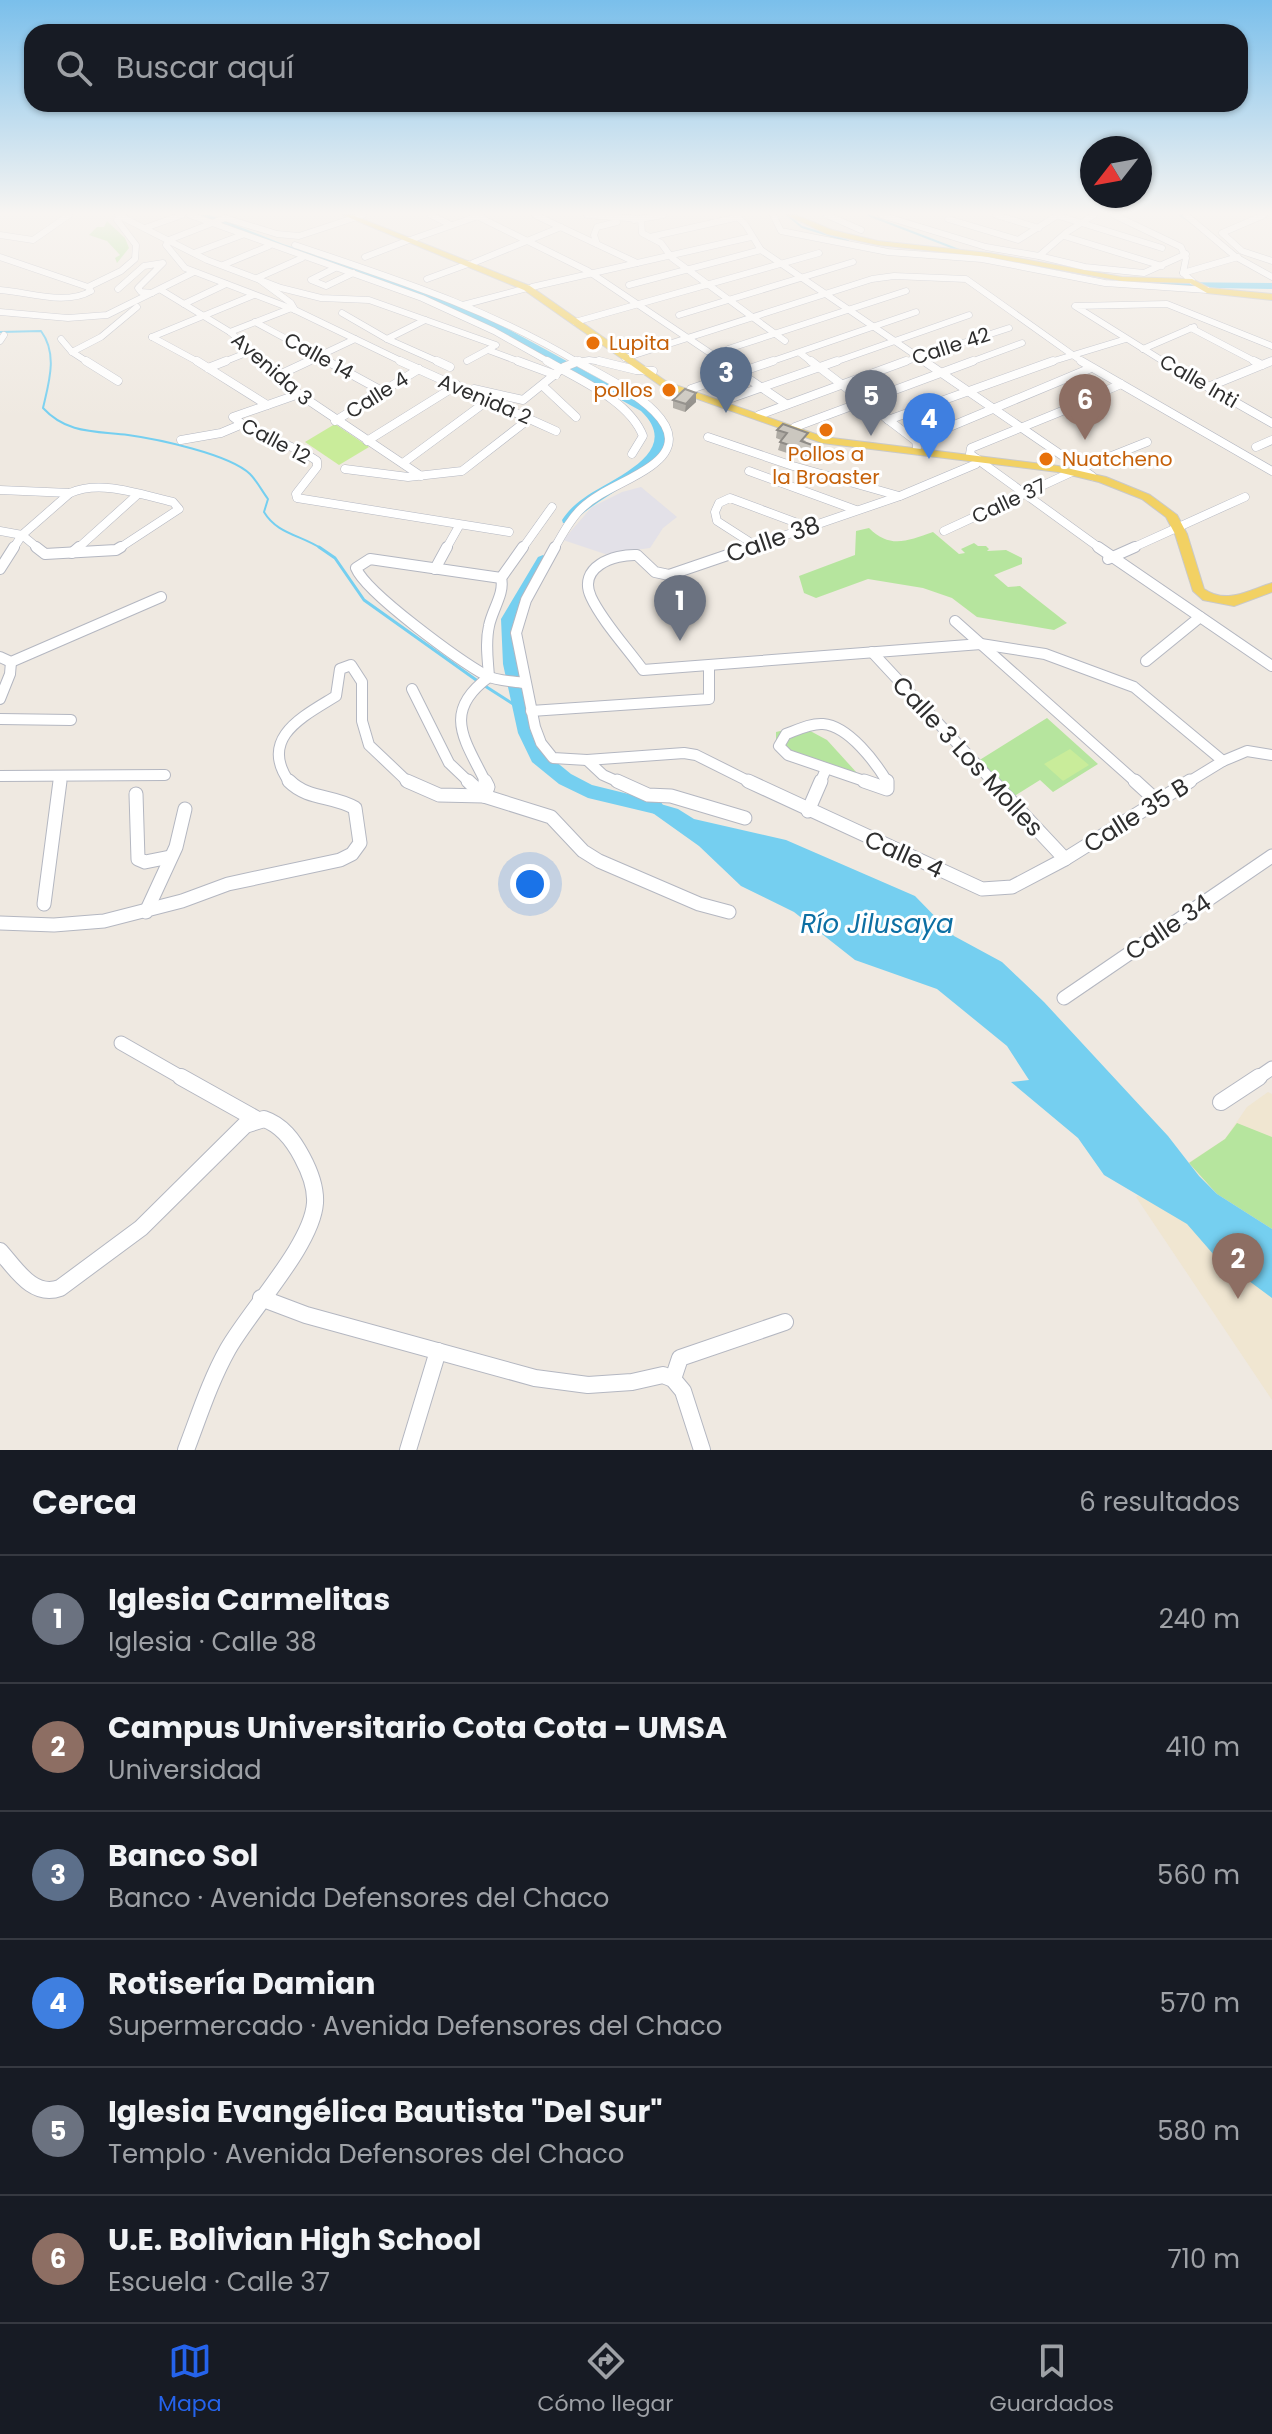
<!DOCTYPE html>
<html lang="es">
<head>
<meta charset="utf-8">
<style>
	body { margin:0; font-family:Poppins,sans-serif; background:#20242c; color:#f1f3f6 }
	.compass { position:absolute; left:1080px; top:136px; width:72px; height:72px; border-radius:50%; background:#171b24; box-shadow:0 2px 6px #0004; rotate:239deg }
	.you { position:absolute; left:530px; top:884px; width:28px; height:28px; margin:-20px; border:6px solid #fff; border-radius:50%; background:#1a73e8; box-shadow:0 0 0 12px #1a73e833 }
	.badge { display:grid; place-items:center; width:52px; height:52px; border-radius:50%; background:#2563eb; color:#fff; font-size:26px; font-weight:700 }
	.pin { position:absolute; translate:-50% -66px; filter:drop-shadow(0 2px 4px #0008) }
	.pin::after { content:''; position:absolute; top:42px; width:28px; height:24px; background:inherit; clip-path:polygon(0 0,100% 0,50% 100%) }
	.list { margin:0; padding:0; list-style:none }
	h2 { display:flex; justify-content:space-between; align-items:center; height:104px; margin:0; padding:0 32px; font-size:34px }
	h2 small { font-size:26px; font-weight:400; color:#9ea1a6 }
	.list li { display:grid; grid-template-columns:52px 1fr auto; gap:24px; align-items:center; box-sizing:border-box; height:128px; padding:0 32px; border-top:2px solid #363941 }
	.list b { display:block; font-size:30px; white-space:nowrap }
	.list p { margin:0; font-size:26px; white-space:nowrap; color:#9ea1a6 }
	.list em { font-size:26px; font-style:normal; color:#9ea1a6 }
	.icon { flex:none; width:44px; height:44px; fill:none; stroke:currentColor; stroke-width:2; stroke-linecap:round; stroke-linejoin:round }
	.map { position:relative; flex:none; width:1272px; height:1450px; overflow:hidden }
	.search { position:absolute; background:#171b24; box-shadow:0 2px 6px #0004; left:24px; right:24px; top:24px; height:88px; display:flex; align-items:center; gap:20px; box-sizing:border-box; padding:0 28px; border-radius:24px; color:#9ea1a6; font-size:30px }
	.sheet { height:872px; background:#171b24 }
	nav { display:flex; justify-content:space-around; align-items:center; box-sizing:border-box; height:112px; border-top:2px solid #363941; background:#171b24; font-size:22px; color:#9ea1a6 }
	nav a { display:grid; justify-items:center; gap:4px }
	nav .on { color:#2563eb }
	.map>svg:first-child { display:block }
	.industrial { fill:#e3e1e8 }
	.education { fill:#f0e6d1 }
	.green { fill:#b6e59e }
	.pitch { fill:#c9ec9a }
	.water { fill:#75cff0 }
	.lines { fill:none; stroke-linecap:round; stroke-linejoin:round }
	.stream-far1 { stroke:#75cff0; stroke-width:2 }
	.stream { stroke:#75cff0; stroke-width:3 }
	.river { fill:#75cff0; fill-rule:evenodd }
	.minor-far4-casing { stroke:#b4b7c1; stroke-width:7 }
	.minor-far3-casing { stroke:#b4b7c1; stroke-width:9 }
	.minor-far2-casing { stroke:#b4b7c1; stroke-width:12 }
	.minor-far1-casing { stroke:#b4b7c1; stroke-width:15 }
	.minor-casing { stroke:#b4b7c1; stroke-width:18 }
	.major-casing { stroke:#c9c9c9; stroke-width:2 }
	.minor-far4 { stroke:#fff; stroke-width:6 }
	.minor-far3 { stroke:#fff; stroke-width:8 }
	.minor-far2 { stroke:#fff; stroke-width:10 }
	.minor-far1 { stroke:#fff; stroke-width:13 }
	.minor { stroke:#fff; stroke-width:16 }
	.major { fill:#f2d163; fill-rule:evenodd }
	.wall { fill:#afaba4 }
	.shaded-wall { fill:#8e8b86 }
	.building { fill:#cbc7bf; stroke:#8e8b86; stroke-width:2 }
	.food-dot { fill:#e8710a; stroke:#fff; stroke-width:3 }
	.labels { text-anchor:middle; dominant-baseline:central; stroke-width:6; stroke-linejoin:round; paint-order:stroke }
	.far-food-label { font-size:20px; fill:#c56008; stroke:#fff; text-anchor:start }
	.far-street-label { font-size:20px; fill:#2e2e2e; stroke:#fff }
	.street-label { font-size:24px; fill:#2e2e2e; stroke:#fff }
	.water-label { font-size:26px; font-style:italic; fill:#0d6fa3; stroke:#fff }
</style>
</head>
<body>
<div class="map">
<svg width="1272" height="1450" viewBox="0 0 1272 1450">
	<rect width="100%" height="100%" fill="#efe9e1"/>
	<path class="industrial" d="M641 487 677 517 663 528 650 548 605 554 563 540 592 507 622 492Z"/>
	<path class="education" d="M1268 1092 1272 1094V1400L1136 1197 1225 1139 1247 1107Z"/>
	<g class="green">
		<path d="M107 221 125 238 129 248 117 263 115 258 120 255 107 241 89 235 97 227H104Z"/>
		<path d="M869 528C890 549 907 541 933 532L959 554 965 553 961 549 974 543 978 546H986L989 549 987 551 1006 550 1022 558V564L994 575 1008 587 1020 586 1067 623 1054 630 977 617 952 598 923 588 868 579 816 598 804 593 799 576 855 555 856 531Z"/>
		<path d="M1047 718 1098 764 1053 792 1040 780 1005 802 970 766Z"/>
		<path d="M801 726 827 740 857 773 801 760 776 741V732Z"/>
		<path d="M1237 1123 1272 1137V1229L1217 1194 1189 1163 1225 1139Z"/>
	</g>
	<g class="pitch">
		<path d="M335 424 369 447 339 465 305 442Z"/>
		<path d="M1070 749 1089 765 1063 781 1044 764Z"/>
	</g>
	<path class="water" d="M626 794 678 809 694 819 786 840 915 896 954 936 1002 962 1044 1002 1168 1136 1199 1176 1217 1194 1272 1229V1298L1214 1255 1187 1224 1104 1175 1078 1138 1011 1082 1029 1080 1007 1046 937 989 855 960 794 912 741 886 699 846Z"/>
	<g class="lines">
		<g class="stream-far1">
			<path d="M787 215 802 227 848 241"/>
			<path d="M868 215 959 250"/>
			<path d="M1180 215 1193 224"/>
			<path d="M0 332 41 331C58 354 49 382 43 408 67 434 95 431 128 435 157 439 229 454 250 474 257 481 262 491 268 499L264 512C277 534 301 535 322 549"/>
		</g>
		<g class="stream">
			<path d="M319 547 335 558 364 600 479 682"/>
			<path d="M485 686 521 709"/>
		</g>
		<g class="river">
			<path d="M200 215H210L283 244 438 295 506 328 649 406C706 460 601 489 573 523H563L562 520C568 511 575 504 584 498 611 478 685 453 641 411L498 332 431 299 251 238Z"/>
			<path d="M1163 282 1272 283V289L1160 287V283Z"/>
			<path d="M543 555 550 560 515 619 519 664 534 733 544 752 571 774 592 785 661 802 664 807 661 812 655 814 588 798 559 784 532 762 518 733 503 664 501 619 538 557Z"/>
		</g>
		<defs>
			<g id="minor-far4">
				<path d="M118 215 207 260 281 288 321 298 369 300 496 345"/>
				<path d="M190 215 422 298 494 331 551 363"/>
				<path d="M431 215 451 225"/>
				<path d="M475 215 588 271 725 363"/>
				<path d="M535 215 637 263"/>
				<path d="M587 215 641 219 642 233 661 243 672 258 785 341"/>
				<path d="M735 215 745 224 761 250 927 363"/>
				<path d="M773 215 781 231 888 252 982 259 1105 283 1207 290"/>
				<path d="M827 215 861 230"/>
				<path d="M881 215 986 247 1039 256"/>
				<path d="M996 215 1039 228"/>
				<path d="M1056 215 1162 248"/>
				<path d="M1094 215 1067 232 1039 256 1085 267 1144 273 1186 254"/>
				<path d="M1114 215 1181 247 1186 258 1183 273 1192 281"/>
				<path d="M1186 215 1236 257 1272 277"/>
				<path d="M1264 215 1222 233 1242 251 1272 261"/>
				<path d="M948 219 1018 240 1058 215"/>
				<path d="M634 220 663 215"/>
				<path d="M145 228 182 215"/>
				<path d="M0 235 33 240 69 215"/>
				<path d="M1064 236 1162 266"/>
				<path d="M650 237 739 217"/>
				<path d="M413 239 481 215"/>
				<path d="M169 240 166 245 185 268 295 310 405 363"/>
				<path d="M169 240 225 218 277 234 299 236 363 215"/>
				<path d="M597 244 594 235 597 227 617 222"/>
				<path d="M295 245C395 279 488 308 579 363"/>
				<path d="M194 253 242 235"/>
				<path d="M0 257 88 287 91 291C65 306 29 292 0 290"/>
				<path d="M365 257 409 240"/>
				<path d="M473 263 561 227"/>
				<path d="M223 265 269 246"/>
				<path d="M335 268 311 280 326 286 353 273"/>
				<path d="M1183 273 1238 257"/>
				<path d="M427 279 468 264"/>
				<path d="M629 285 761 250"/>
				<path d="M88 287 121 271 135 259 136 245 117 220 124 216"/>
				<path d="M532 287 751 237"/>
				<path d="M118 289 144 266 163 263 138 288 141 292 152 293"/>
				<path d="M161 290 230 332 265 363"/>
				<path d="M184 304 226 284"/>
				<path d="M463 305 527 288"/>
				<path d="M295 310 291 303 257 278 302 258"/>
				<path d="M0 312 68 318 107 315 194 272"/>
				<path d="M342 313 387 339 441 363"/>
				<path d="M679 315 853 262"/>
				<path d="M255 322 331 363"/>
				<path d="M575 322 819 253"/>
				<path d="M1191 328 1258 363"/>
				<path d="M230 332 289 309"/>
				<path d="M152 337 200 363"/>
				<path d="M152 337 254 295"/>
				<path d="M61 339 72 352 89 363"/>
				<path d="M387 339 425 320"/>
				<path d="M0 341 4 335"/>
				<path d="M728 349 906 291"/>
				<path d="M1143 349 1194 327"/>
				<path d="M488 350 523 363"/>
				<path d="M72 352 101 337 137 307"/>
				<path d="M800 353 813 363"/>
				<path d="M625 358 872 279 894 276 966 279 1084 363"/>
				<path d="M467 361 493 347"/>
				<path d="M221 363 251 351"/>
				<path d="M304 363 355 339"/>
				<path d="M572 363 589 360 609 363"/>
				<path d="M767 363 916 312"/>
				<path d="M832 363 969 315"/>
				<path d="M901 363 1009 328"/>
				<path d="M968 363 1022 343"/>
				<path d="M1047 363 1126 339"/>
				<path d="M1166 363 1075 306 1167 304 1272 346"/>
				<path d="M1267 363 1272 361"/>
			</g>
			<g id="minor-far3">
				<path d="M86 361 118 381"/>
				<path d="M197 361 267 405"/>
				<path d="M262 361 299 394 421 476"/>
				<path d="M327 361 382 391"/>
				<path d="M400 361 556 431"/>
				<path d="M437 361 450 367"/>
				<path d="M518 361 556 375"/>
				<path d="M547 361C579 380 629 400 643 436L632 454"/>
				<path d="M599 361 636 370 653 371"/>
				<path d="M722 361 786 404"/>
				<path d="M811 361 916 441 917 447"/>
				<path d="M924 361 1092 476"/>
				<path d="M1081 361 1272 471"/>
				<path d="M1163 361 1272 423"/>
				<path d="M1254 361 1262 365"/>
				<path d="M208 368 226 361"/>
				<path d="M279 375 309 361"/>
				<path d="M543 386 576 417"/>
				<path d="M1208 387 1272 361"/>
				<path d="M474 389 523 400 564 367 579 361"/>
				<path d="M691 389 773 361"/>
				<path d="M299 394 233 417C258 438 291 442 317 461V467L296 494 297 498 509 532"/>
				<path d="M1087 399 1121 384"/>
				<path d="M723 401 837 361"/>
				<path d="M1072 407 971 448 970 454 1101 549"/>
				<path d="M759 415 906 361"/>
				<path d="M888 420 1053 361"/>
				<path d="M335 421 419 369"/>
				<path d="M795 427 973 361"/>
				<path d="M708 437 793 466 899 496"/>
				<path d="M181 440 221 433 240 425"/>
				<path d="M367 441 457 385"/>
				<path d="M916 441 1091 368"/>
				<path d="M1256 447 1272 440"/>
				<path d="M403 463 487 401"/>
				<path d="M345 469 408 477 462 471 529 419"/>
				<path d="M749 471 856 510"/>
				<path d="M0 490 70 493C101 479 142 495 173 502L179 509 118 549"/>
				<path d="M0 531 22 535 39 549"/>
				<path d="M944 531 1074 471 1147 442"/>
				<path d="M756 546 717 521 715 512 719 503 730 498 808 527"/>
				<path d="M13 549 22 535 70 493"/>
				<path d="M77 549 137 495"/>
				<path d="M446 549 459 526"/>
				<path d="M522 549 552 507"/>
				<path d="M554 549C562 535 570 519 582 508 601 490 629 482 651 466 710 425 607 379 576 361"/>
				<path d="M745 549 900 496 976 464 977 459"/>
				<path d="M1130 549 1245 497"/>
			</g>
			<g id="minor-far2">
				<path d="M36 547 45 554 116 550 121 547"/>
				<path d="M555 547 526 600 516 633 535 727 541 743 553 758 587 760 684 753 696 755 752 783"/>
				<path d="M751 547 669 575 655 572 637 555C614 554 577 567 591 597 602 621 628 649 643 670L981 644 1045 654 1134 687 1223 761"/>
				<path d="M1098 547 1272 666"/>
				<path d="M72 553 79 547"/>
				<path d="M1108 559 1135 547"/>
				<path d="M0 569 14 547"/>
				<path d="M435 569 447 547"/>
				<path d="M501 578 370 559 356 568C366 593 460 661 487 676 497 681 513 681 524 683"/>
				<path d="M955 621 1137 783"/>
				<path d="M872 652 994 783"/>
				<path d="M0 657 11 662 161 597"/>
				<path d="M1146 661 1200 617"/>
				<path d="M489 677C488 660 485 643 489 626 492 610 505 593 501 578L523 547"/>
				<path d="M412 689 449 763 470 783"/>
				<path d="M0 699 10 674 11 662"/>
				<path d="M531 711 709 699V667"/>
				<path d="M0 719 71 720"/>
				<path d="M587 760 603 775 621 783"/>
				<path d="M0 776 165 775"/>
				<path d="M60 783 61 777"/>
				<path d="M290 783C257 738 304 716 336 696L340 669 351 665 362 682V721L369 745 409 783"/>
				<path d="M486 783C465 740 441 712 489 677"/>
				<path d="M820 783 826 769"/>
				<path d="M870 783 788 755 779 746 786 734C797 730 811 723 823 724 849 726 876 763 888 783"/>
				<path d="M1187 783 1223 761 1247 751 1272 755"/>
			</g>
			<g id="minor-far1">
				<path d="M407 781 439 795 484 796 551 817 583 851 599 861 699 904 729 912"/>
				<path d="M468 781 484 796"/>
				<path d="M617 781 648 795 671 796 745 818"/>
				<path d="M748 781 982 889 1012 887 1065 859 1190 781"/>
				<path d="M864 781 887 789V781"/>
				<path d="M992 781 1065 859"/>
				<path d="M1135 781 1158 802"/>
				<path d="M136 794 138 859 145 862 170 857"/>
				<path d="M484 796 488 787 485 781"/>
				<path d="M808 811 821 781"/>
				<path d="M44 904 60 781"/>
				<path d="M146 912 176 847 185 809"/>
				<path d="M0 923 54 925 104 921 182 901 228 884 340 860 352 854 360 843 355 808C333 795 308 800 289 781"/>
				<path d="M1064 998 1272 856"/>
				<path d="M121 1043 184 1079"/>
				<path d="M1256 1079 1272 1068"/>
			</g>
			<g id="minor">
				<path d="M181 1077 256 1119"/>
				<path d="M1221 1102 1259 1077"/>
				<path d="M0 1251C16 1269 33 1298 60 1288L141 1228 245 1125 264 1119C282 1125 293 1140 302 1157 309 1170 316 1187 315 1203 312 1245 250 1310 228 1349 210 1381 199 1416 186 1450"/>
				<path d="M261 1298 306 1315 535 1378 588 1385 632 1382 663 1375 673 1379 683 1391 702 1450"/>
				<path d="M673 1379 680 1358 785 1322"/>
				<path d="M408 1450 438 1351"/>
			</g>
			<g id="major">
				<path d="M343 215H352L530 286 667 382 824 437 1058 466 1106 477 1150 495 1177 515 1187 534 1204 589C1227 605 1249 590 1272 583V592L1234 606 1203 600 1193 591 1175 534 1166 517 1142 499 1099 482 1058 472 822 443 661 386 524 290Z"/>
				<path d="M787 215H796L832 230 878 241 989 253 1122 277 1192 279 1209 288 1272 294V300L1207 293 1190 283 1122 281 989 257 878 245 827 234Z"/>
			</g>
		</defs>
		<use href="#minor-far4" class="minor-far4-casing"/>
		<use href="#minor-far3" class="minor-far3-casing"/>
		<use href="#minor-far2" class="minor-far2-casing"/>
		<use href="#minor-far1" class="minor-far1-casing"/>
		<use href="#minor" class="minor-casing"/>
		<use href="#major" class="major-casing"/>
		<use href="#minor-far4" class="minor-far4"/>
		<use href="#minor-far3" class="minor-far3"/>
		<use href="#minor-far2" class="minor-far2"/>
		<use href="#minor-far1" class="minor-far1"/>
		<use href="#minor" class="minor"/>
		<use href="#major" class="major"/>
	</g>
	<g class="wall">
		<path d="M696 393V402L685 412 673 408V400Z"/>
		<path d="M777 430 806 441 805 442 813 454 808 460 778 450 781 440 776 438Z"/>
	</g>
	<g class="shaded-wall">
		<path d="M696 393V402L685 412 686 404Z"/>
		<path d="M815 446 813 454 808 460 810 452Z"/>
	</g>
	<g class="building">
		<path d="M685 389 696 393 686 404 673 400Z"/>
		<path d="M783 424 808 433 801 441 815 446 810 452 780 442 787 433 777 430Z"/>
	</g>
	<linearGradient id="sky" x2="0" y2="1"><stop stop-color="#7abfeb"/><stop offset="0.51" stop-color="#f8f5f2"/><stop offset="1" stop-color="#f8f5f2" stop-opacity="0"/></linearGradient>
	<rect width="1272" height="418" fill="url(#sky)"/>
	<g class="food-dot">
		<circle cx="593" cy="343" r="8"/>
		<circle cx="669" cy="390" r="8"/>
		<circle cx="826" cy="430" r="8"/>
		<circle cx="1046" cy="459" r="8"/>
	</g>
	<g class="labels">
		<g class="far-food-label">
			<text x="609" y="343">Lupita</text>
			<text x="653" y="390" text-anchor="end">pollos</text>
			<text x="826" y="454" text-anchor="middle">Pollos a<tspan x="826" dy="23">la Broaster</tspan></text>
			<text x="1062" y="459">Nuatcheno</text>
		</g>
		<g class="far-street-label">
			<text transform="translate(951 346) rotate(-18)">Calle 42</text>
			<text transform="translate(319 356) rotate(29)">Calle 14</text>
			<text transform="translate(272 369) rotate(41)">Avenida 3</text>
			<text transform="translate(1199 381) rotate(30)">Calle Inti</text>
			<text transform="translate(377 395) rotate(-32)">Calle 4</text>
			<text transform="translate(485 399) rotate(23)">Avenida 2</text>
			<text transform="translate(276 441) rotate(28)">Calle 12</text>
			<text transform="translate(1009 501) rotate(-25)">Calle 37</text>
		</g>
		<g class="street-label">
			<text transform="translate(773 539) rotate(-19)">Calle 38</text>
			<text transform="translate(968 756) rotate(47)">Calle 3 Los Molles</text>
			<text transform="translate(1136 815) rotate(-32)">Calle 35 B</text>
			<text transform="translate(904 854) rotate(24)">Calle 4</text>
			<text transform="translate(1168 927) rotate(-34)">Calle 34</text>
		</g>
		<g class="water-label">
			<text x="877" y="924">Río Jilusaya</text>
		</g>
	</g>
</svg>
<svg class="compass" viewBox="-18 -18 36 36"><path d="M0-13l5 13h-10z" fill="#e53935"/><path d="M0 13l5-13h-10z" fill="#9ea1a6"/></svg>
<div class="you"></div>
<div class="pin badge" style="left:680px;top:641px;background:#6b7280">1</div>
<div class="pin badge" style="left:1238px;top:1299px;background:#8d6e63">2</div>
<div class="pin badge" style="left:726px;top:413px;background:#5c6f8a">3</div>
<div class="pin badge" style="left:929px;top:459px;background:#3f7fe0">4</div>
<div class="pin badge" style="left:871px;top:436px;background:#6b7280">5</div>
<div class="pin badge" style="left:1085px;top:440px;background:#8d6e63">6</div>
<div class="search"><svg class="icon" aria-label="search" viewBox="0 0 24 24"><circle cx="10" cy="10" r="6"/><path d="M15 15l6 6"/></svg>Buscar aquí</div>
</div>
<section class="sheet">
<h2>Cerca<small>6 resultados</small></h2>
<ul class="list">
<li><span class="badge" style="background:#6b7280">1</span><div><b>Iglesia Carmelitas</b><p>Iglesia · Calle 38</p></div><em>240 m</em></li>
<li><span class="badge" style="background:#8d6e63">2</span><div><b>Campus Universitario Cota Cota - UMSA</b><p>Universidad</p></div><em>410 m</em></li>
<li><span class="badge" style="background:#5c6f8a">3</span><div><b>Banco Sol</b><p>Banco · Avenida Defensores del Chaco</p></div><em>560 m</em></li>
<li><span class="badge" style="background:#3f7fe0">4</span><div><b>Rotisería Damian</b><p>Supermercado · Avenida Defensores del Chaco</p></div><em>570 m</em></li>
<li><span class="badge" style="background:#6b7280">5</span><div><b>Iglesia Evangélica Bautista &quot;Del Sur&quot;</b><p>Templo · Avenida Defensores del Chaco</p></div><em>580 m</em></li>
<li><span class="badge" style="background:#8d6e63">6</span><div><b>U.E. Bolivian High School</b><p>Escuela · Calle 37</p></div><em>710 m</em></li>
</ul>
</section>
<nav>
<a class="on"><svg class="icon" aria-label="map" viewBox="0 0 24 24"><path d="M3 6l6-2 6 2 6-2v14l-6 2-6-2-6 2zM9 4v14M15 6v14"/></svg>Mapa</a>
<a><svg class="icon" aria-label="directions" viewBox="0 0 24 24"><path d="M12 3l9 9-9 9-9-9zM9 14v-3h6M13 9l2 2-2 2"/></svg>Cómo llegar</a>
<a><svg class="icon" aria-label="saved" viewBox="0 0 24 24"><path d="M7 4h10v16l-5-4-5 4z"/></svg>Guardados</a>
</nav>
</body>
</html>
